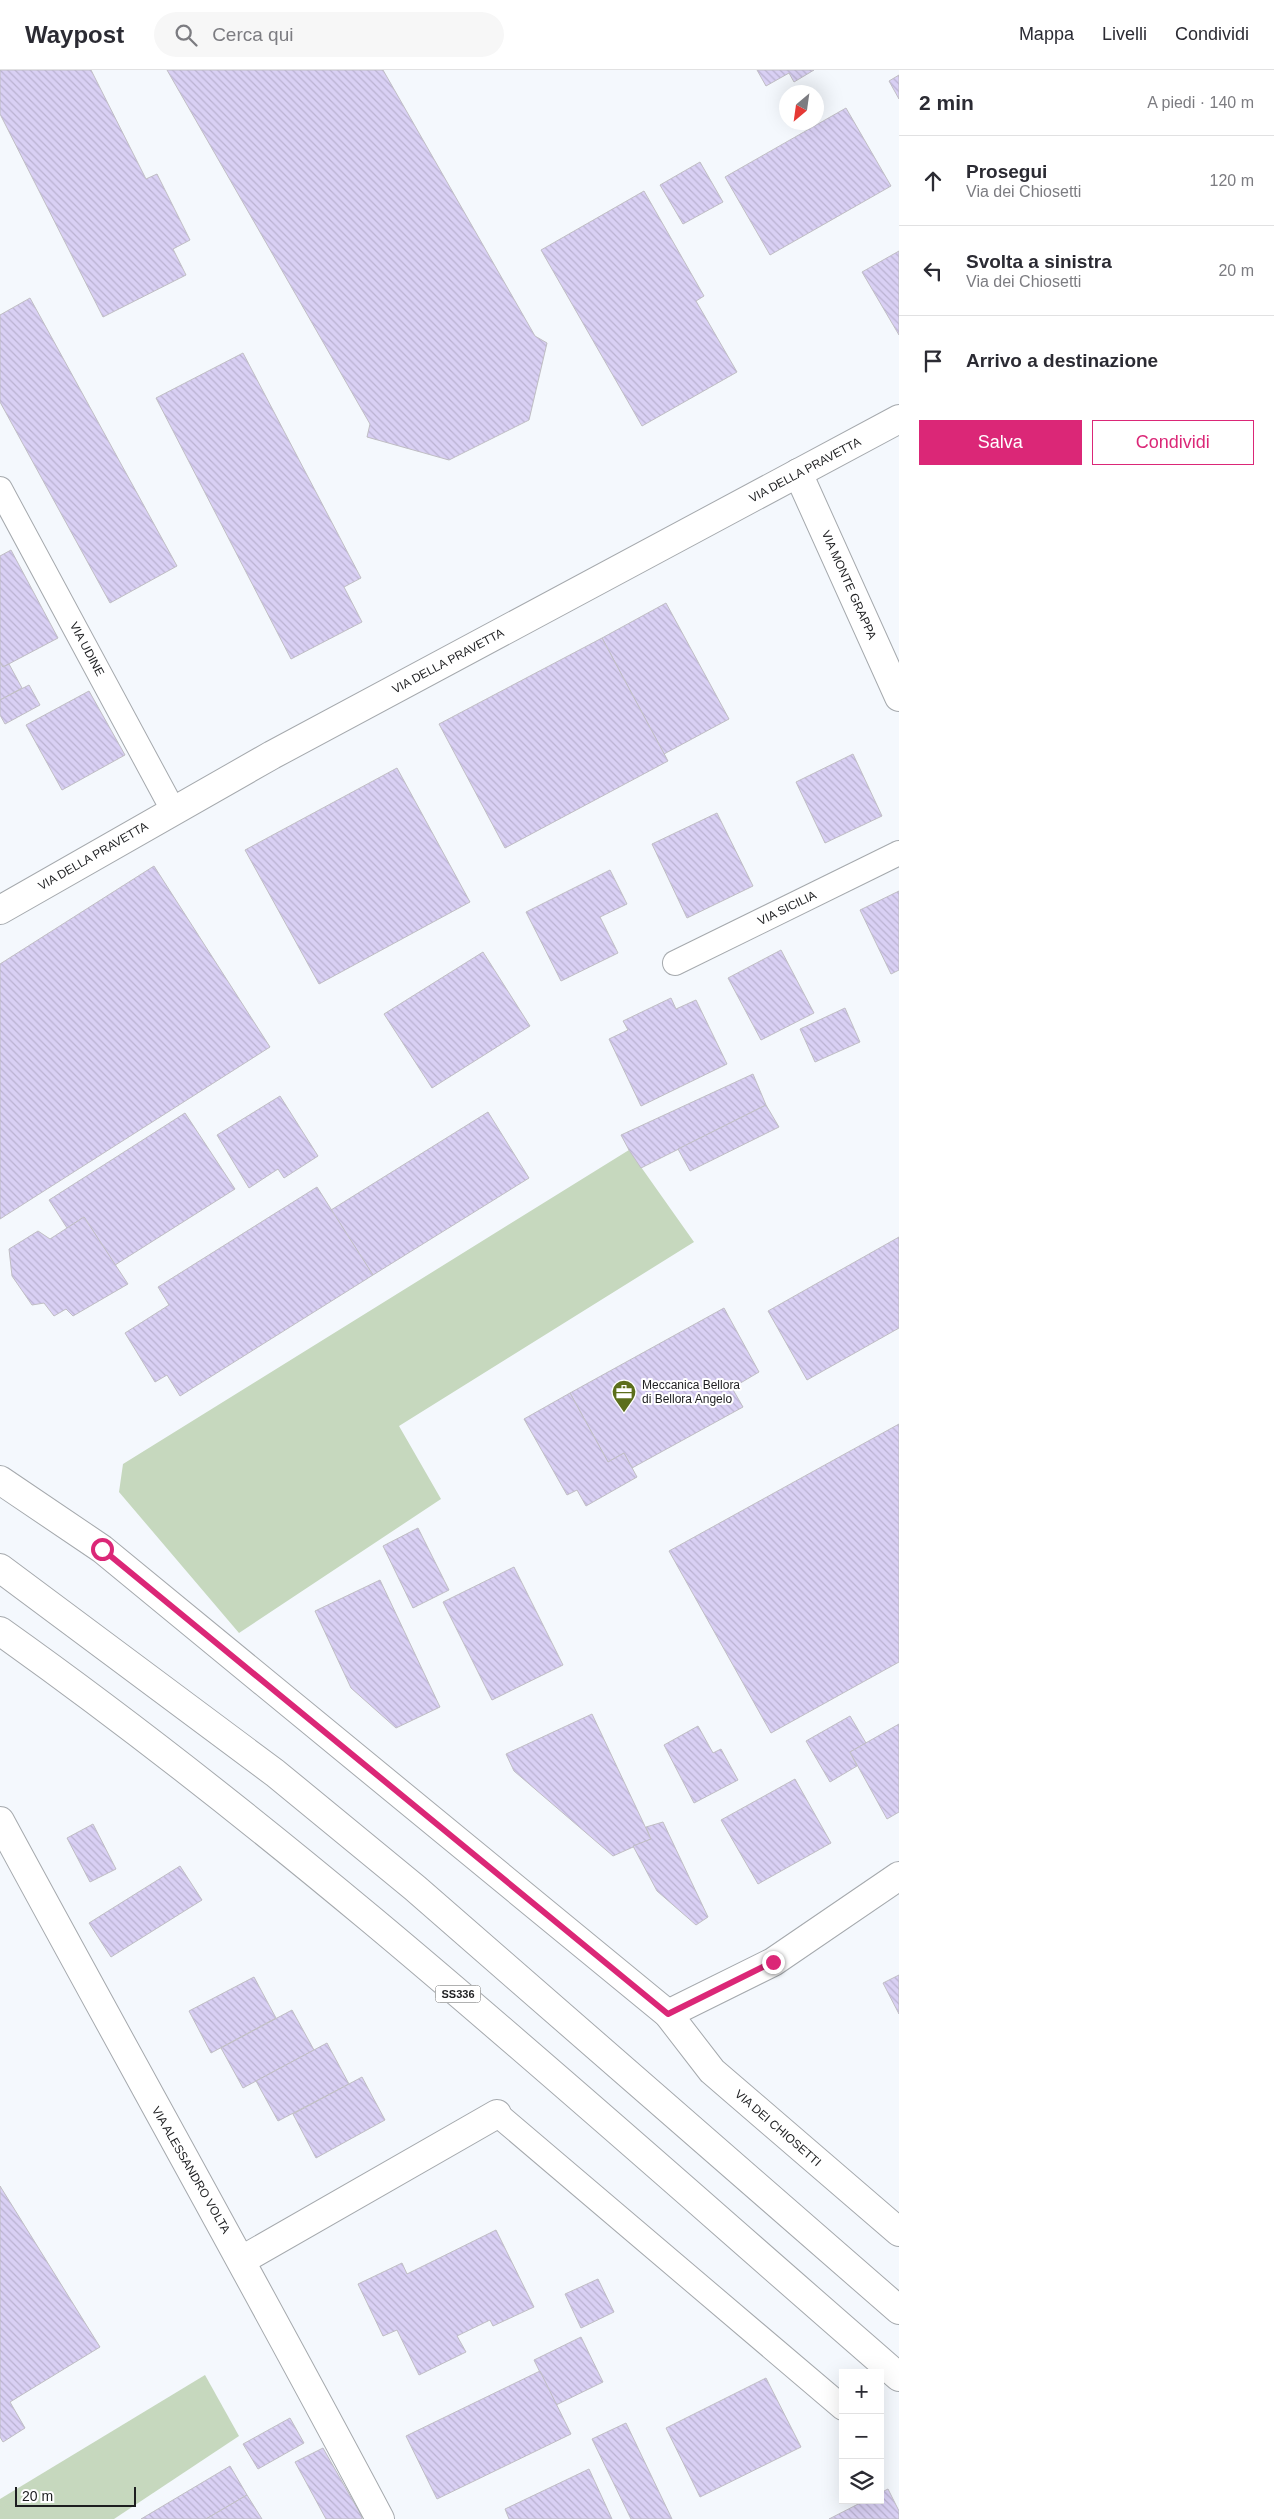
<!DOCTYPE html>
<html lang="it">
<head>
<meta charset="utf-8">
<style>
	body { margin:0; font-family:Helvetica,sans-serif; background:#f7f7f7; color:#2b2b33 }
	.controls { position:absolute; right:15px; bottom:15px; display:grid; overflow:hidden; border-radius:0px; box-shadow:0 5px 20px #0002 }
	.controls button { width:45px; height:45px; display:grid; place-items:center; padding:0; border:0; border-bottom:1px solid #e1e1e2; background:#fff; color:#2b2b33; font:25px sans-serif }
	.compass { position:absolute; left:779px; top:15px; width:45px; height:45px; border-radius:50%; background:#fff; box-shadow:0 5px 20px #0002; rotate:209deg }
	.scale { position:absolute; left:15px; bottom:12px; width:121px; box-sizing:border-box; padding-left:5px; border:2px solid #1d1e20; border-top:0; font-size:14px; line-height:18px; white-space:nowrap; color:#1d1e20; -webkit-text-stroke:4px #fff; paint-order:stroke }
	.stop { position:absolute; width:15px; height:15px; margin:-11px; border:4px solid #db2777; border-radius:50%; background:#fff }
	.stop.end { background:#db2777; border-color:#fff; box-shadow:0 1px 5px #0008 }
	.list { margin:0; padding:0; list-style:none }
	h2 { display:flex; justify-content:space-between; align-items:center; height:65px; margin:0; padding:0 20px; font-size:21px }
	h2 small { font-size:16px; font-weight:400; color:#7c7c81 }
	.list li { display:grid; grid-template-columns:32px 1fr auto; gap:15px; align-items:center; box-sizing:border-box; height:90px; padding:0 20px; border-top:1px solid #e1e1e2 }
	.list b { display:block; font-size:19px; white-space:nowrap }
	.list p { margin:0; font-size:16px; white-space:nowrap; color:#7c7c81 }
	.list em { font-size:16px; font-style:normal; color:#7c7c81 }
	.actions { display:flex; gap:10px; padding:15px 20px }
	.actions a { flex:1; padding:11px 0; border:1px solid #db2777; border-radius:0px; text-align:center; font-size:18px; color:#db2777 }
	.actions .main { background:#db2777; color:#fff }
	.icon { flex:none; width:28px; height:28px; fill:none; stroke:currentColor; stroke-width:2; stroke-linecap:round; stroke-linejoin:round }
	.map { position:relative; flex:none; width:899px; height:2449px; overflow:hidden }
	header { display:flex; align-items:center; gap:30px; box-sizing:border-box; height:70px; padding:0 25px; background:#fff; border-bottom:1px solid #e1e1e2 }
	header strong { font-size:24px }
	nav { display:flex; gap:28px; margin-inline-start:auto; font-size:18px }
	.search { width:350px; height:45px; background:#f7f7f7; display:flex; align-items:center; gap:12px; box-sizing:border-box; padding:0 18px; border-radius:28px; color:#7c7c81; font-size:19px }
	main { display:flex }
	aside { flex:1; background:#fff }
	.map>svg:first-child { display:block }
	.grass { fill:#c6d8be }
	.building { fill:url(#building-back-hatch); stroke:#c0bec4 }
	.lines { fill:none; stroke-linecap:round; stroke-linejoin:round }
	.lane-casing { stroke:#a5a9ad; stroke-width:26 }
	.street-casing { stroke:#a5a9ad; stroke-width:30 }
	.secondary-casing { stroke:#a5a9ad; stroke-width:30 }
	.highway-casing { stroke:#a5a9ad; stroke-width:30 }
	.lane { stroke:#fff; stroke-width:24 }
	.street { stroke:#fff; stroke-width:28 }
	.secondary { stroke:#fff; stroke-width:28 }
	.highway { stroke:#fff; stroke-width:28 }
	.route { stroke:#db2777; stroke-width:6 }
	.labels { text-anchor:middle; dominant-baseline:central; stroke-width:4; stroke-linejoin:round; paint-order:stroke }
	.shield { fill:#fff; stroke:#616263; stroke-width:1 }
	.shield-label { font-size:11px; font-weight:bold; fill:#1d1e20 }
	.street-label { font-size:12px; fill:#1d1e20; stroke:#fff }
	.poi-label { font-size:12px; fill:#1d1e20; stroke:#fff; text-anchor:start }
</style>
</head>
<body>
<header>
<strong>Waypost</strong>
<div class="search"><svg class="icon" aria-label="search" viewBox="0 0 24 24"><circle cx="10" cy="10" r="6"/><path d="M15 15l6 6"/></svg>Cerca qui</div>
<nav><a>Mappa</a><a>Livelli</a><a>Condividi</a></nav>
</header>
<main>
<div class="map">
<svg width="899" height="2449" viewBox="0 0 899 2449">
	<defs>
		<pattern id="building-back-hatch" width="6" height="6" patternUnits="userSpaceOnUse" patternTransform="scale(1.25)"><rect width="6" height="6" fill="#d9d0f4"/><path d="M-1 5l2 2M0 0l6 6M5-1l2 2" fill="none" stroke="#bab2d1"/></pattern>
	</defs>
	<rect width="100%" height="100%" fill="#f4f8fd"/>
	<g class="grass">
		<path d="M629 1080 694 1172 399 1356 441 1429 239 1563 119 1422 123 1394Z"/>
		<path d="M205 2305 239 2366 114 2449H0V2429Z"/>
	</g>
	<g class="building">
		<path d="M0 0H91L146 109 157 104 190 170 173 179 186 205 103 247 0 44Z"/>
		<path d="M167 0H383L535 266 547 273 529 350 449 390 367 367 370 354Z"/>
		<path d="M757 0H814L794 12 789 3 766 16Z"/>
		<path d="M899 5V29L889 11Z"/>
		<path d="M846 38 891 116 770 185 725 107Z"/>
		<path d="M700 92 723 132 683 154 660 115Z"/>
		<path d="M644 121 704 226 696 231 737 302 642 356 541 180Z"/>
		<path d="M899 181V265L862 202Z"/>
		<path d="M30 228 177 496 110 533 0 332V245Z"/>
		<path d="M243 283 361 508 344 517 362 552 291 589 156 328Z"/>
		<path d="M11 480 58 568 3 597 0 592V486Z"/>
		<path d="M666 533 729 649 664 684 602 568Z"/>
		<path d="M602 568 668 691 505 778 439 654Z"/>
		<path d="M0 592 3 597 9 594 22 618 0 630Z"/>
		<path d="M29 615 40 635 5 654 0 645V630Z"/>
		<path d="M89 621 125 685 62 720 26 655Z"/>
		<path d="M853 684 882 746 825 773 796 712Z"/>
		<path d="M397 698 470 832 319 914 245 780Z"/>
		<path d="M717 743 753 816 687 848 652 774Z"/>
		<path d="M154 796 270 977 0 1149V894Z"/>
		<path d="M610 800 627 834 600 847 618 883 561 911 526 842Z"/>
		<path d="M899 821V900L891 904 860 840Z"/>
		<path d="M781 880 814 943 761 970 728 908Z"/>
		<path d="M483 882 530 956 432 1018 384 944Z"/>
		<path d="M671 928 676 939 696 930 727 994 641 1036 609 969 628 960 623 951Z"/>
		<path d="M845 938 860 972 815 992 800 959Z"/>
		<path d="M753 1004 766 1035 641 1098 629 1080 621 1065Z"/>
		<path d="M280 1026 318 1086 284 1108 278 1099 249 1118 217 1065Z"/>
		<path d="M766 1035 779 1057 690 1101 678 1079Z"/>
		<path d="M488 1042 529 1108 373 1205 331 1140Z"/>
		<path d="M185 1043 235 1119 115 1195 84 1147 67 1158 49 1130Z"/>
		<path d="M317 1117 373 1205 180 1326 167 1305 155 1312 125 1263 169 1235 158 1217Z"/>
		<path d="M84 1147 128 1214 73 1246 66 1239 54 1246 44 1233 32 1235 12 1206 9 1179 38 1161 50 1169Z"/>
		<path d="M899 1167V1258L807 1310 768 1241Z"/>
		<path d="M724 1238 759 1302 732 1318 743 1337 632 1398 624 1383 608 1392 570 1323Z"/>
		<path d="M570 1323 608 1392 624 1383 637 1407 586 1436 577 1420 567 1425 524 1349Z"/>
		<path d="M899 1354V1592L771 1663 669 1481Z"/>
		<path d="M418 1458 449 1520 413 1538 383 1476Z"/>
		<path d="M514 1497 563 1595 492 1630 443 1532Z"/>
		<path d="M380 1510 440 1637 396 1658 351 1618 315 1541Z"/>
		<path d="M592 1644 651 1769 613 1786 514 1701 506 1684Z"/>
		<path d="M850 1646 866 1673 850 1682 857 1696 830 1712 806 1671Z"/>
		<path d="M899 1654V1742L887 1749 850 1682Z"/>
		<path d="M698 1656 713 1683 721 1679 738 1710 694 1733 664 1675Z"/>
		<path d="M795 1709 831 1773 758 1814 721 1750Z"/>
		<path d="M663 1752 708 1847 696 1855 657 1821 633 1776 651 1769 646 1757Z"/>
		<path d="M93 1754 116 1799 90 1812 67 1768Z"/>
		<path d="M180 1796 202 1830 111 1887 89 1853Z"/>
		<path d="M899 1905V1944L883 1913Z"/>
		<path d="M254 1907 276 1948 211 1983 189 1941Z"/>
		<path d="M292 1940 314 1980 243 2018 221 1978Z"/>
		<path d="M327 1973 349 2014 278 2051 256 2011Z"/>
		<path d="M362 2007 385 2050 316 2088 293 2044Z"/>
		<path d="M0 2116 100 2277 10 2332 25 2358 3 2372 0 2367Z"/>
		<path d="M496 2160 534 2237 493 2256 490 2250 457 2266 466 2282 419 2305 397 2260 383 2266 358 2214 402 2193 407 2204Z"/>
		<path d="M598 2209 614 2242 581 2258 565 2224Z"/>
		<path d="M581 2267 603 2312 556 2335 534 2290Z"/>
		<path d="M540 2301 571 2364 437 2429 406 2366Z"/>
		<path d="M766 2308 801 2377 700 2427 666 2358Z"/>
		<path d="M290 2348 304 2373 258 2399 243 2374Z"/>
		<path d="M626 2353 672 2449H631L592 2369Z"/>
		<path d="M323 2378 361 2445 362 2449H326L295 2392Z"/>
		<path d="M230 2396 247 2425 206 2449H141Z"/>
		<path d="M589 2399 612 2449H509L505 2439Z"/>
		<path d="M888 2419 899 2441V2449H829L866 2430H880V2423Z"/>
		<path d="M247 2425 262 2449H206Z"/>
	</g>
	<g class="lines">
		<defs>
			<g id="lane">
				<path d="M0 419 173 740"/>
				<path d="M675 893 899 783"/>
				<path d="M497 2044 843 2338"/>
			</g>
			<g id="street">
				<path d="M798 403 899 627"/>
				<path d="M0 840 272 685 899 349"/>
				<path d="M668 1944 773 1892 899 1806"/>
				<path d="M242 2190 497 2044"/>
			</g>
			<g id="secondary">
				<path d="M0 1410 102 1479 668 1944 712 2001 899 2162"/>
				<path d="M0 1751C126 1984 256 2215 380 2449"/>
			</g>
			<g id="highway">
				<path d="M0 1498 275 1703 415 1818 899 2240"/>
				<path d="M0 1561C318 1787 605 2052 899 2307"/>
			</g>
		</defs>
		<use href="#lane" class="lane-casing"/>
		<use href="#street" class="street-casing"/>
		<use href="#secondary" class="secondary-casing"/>
		<use href="#highway" class="highway-casing"/>
		<use href="#lane" class="lane"/>
		<use href="#street" class="street"/>
		<use href="#secondary" class="secondary"/>
		<use href="#highway" class="highway"/>
	</g>
	<g class="lines">
		<path class="route" d="M102 1479 668 1944 773 1892"/>
	</g>
	<defs>
		<symbol id="office-pin" viewBox="-11 -11 22 30"><path d="M0 17L-7.5 6A9.5 9.5 0 1 1 7.5 6Z" fill="#5c6e1c" stroke="#fff"/><path d="M-6-3h4V-5.5h4V-3h4V5H-6ZM-1-4.5V-3h2v-1.5ZM-6 0V1H6V0Z" fill="#fff"/></symbol>
	</defs>
	<g fill-rule="evenodd">
		<use href="#office-pin" x="610" y="1308" width="28" height="38"/>
	</g>
	<g class="labels">
		<rect class="shield" x="435.5" y="1915.5" width="45" height="17" rx="4"/>
		<g class="shield-label">
			<text x="458" y="1924">SS336</text>
		</g>
		<g class="street-label">
			<text transform="translate(805 400) rotate(-28)">VIA DELLA PRAVETTA</text>
			<text transform="translate(849 515) rotate(66)">VIA MONTE GRAPPA</text>
			<text transform="translate(87 579) rotate(62)">VIA UDINE</text>
			<text transform="translate(448 591) rotate(-28)">VIA DELLA PRAVETTA</text>
			<text transform="translate(93 786) rotate(-30)">VIA DELLA PRAVETTA</text>
			<text transform="translate(787 838) rotate(-26)">VIA SICILIA</text>
			<text transform="translate(778 2058) rotate(41)">VIA DEI CHIOSETTI</text>
			<text transform="translate(191 2100) rotate(60)">VIA ALESSANDRO VOLTA</text>
		</g>
		<g class="poi-label">
			<text x="642" y="1315">Meccanica Bellora<tspan x="642" dy="14">di Bellora Angelo</tspan></text>
		</g>
	</g>
</svg>
<div class="controls">
<button>+</button>
<button>−</button>
<button><svg class="icon" aria-label="layers" viewBox="0 0 24 24"><path d="M12 4l9 5-9 5-9-5zM3 14l9 5 9-5"/></svg></button>
</div>
<svg class="compass" viewBox="-18 -18 36 36"><path d="M0-13l5 13h-10z" fill="#e53935"/><path d="M0 13l5-13h-10z" fill="#7c7c81"/></svg>
<div class="scale">20 m</div>
<div class="stop" style="left:102px;top:1479px"></div>
<div class="stop end" style="left:773px;top:1892px"></div>
</div>
<aside>
<h2>2 min<small>A piedi · 140 m</small></h2>
<ul class="list">
<li><svg class="icon" aria-label="ahead" viewBox="0 0 24 24"><path d="M12 20V5M6 11l6-6 6 6"/></svg><div><b>Prosegui</b><p>Via dei Chiosetti</p></div><em>120 m</em></li>
<li><svg class="icon" aria-label="left" viewBox="0 0 24 24"><path d="M17 20v-9H6M10 6l-5 5 5 5"/></svg><div><b>Svolta a sinistra</b><p>Via dei Chiosetti</p></div><em>20 m</em></li>
<li><svg class="icon" aria-label="arrive" viewBox="0 0 24 24"><path d="M6 21V4h12l-3 4 3 4H6"/></svg><div><b>Arrivo a destinazione</b></div></li>
</ul>
<div class="actions"><a class="main">Salva</a><a>Condividi</a></div>
</aside>
</main>
</body>
</html>
